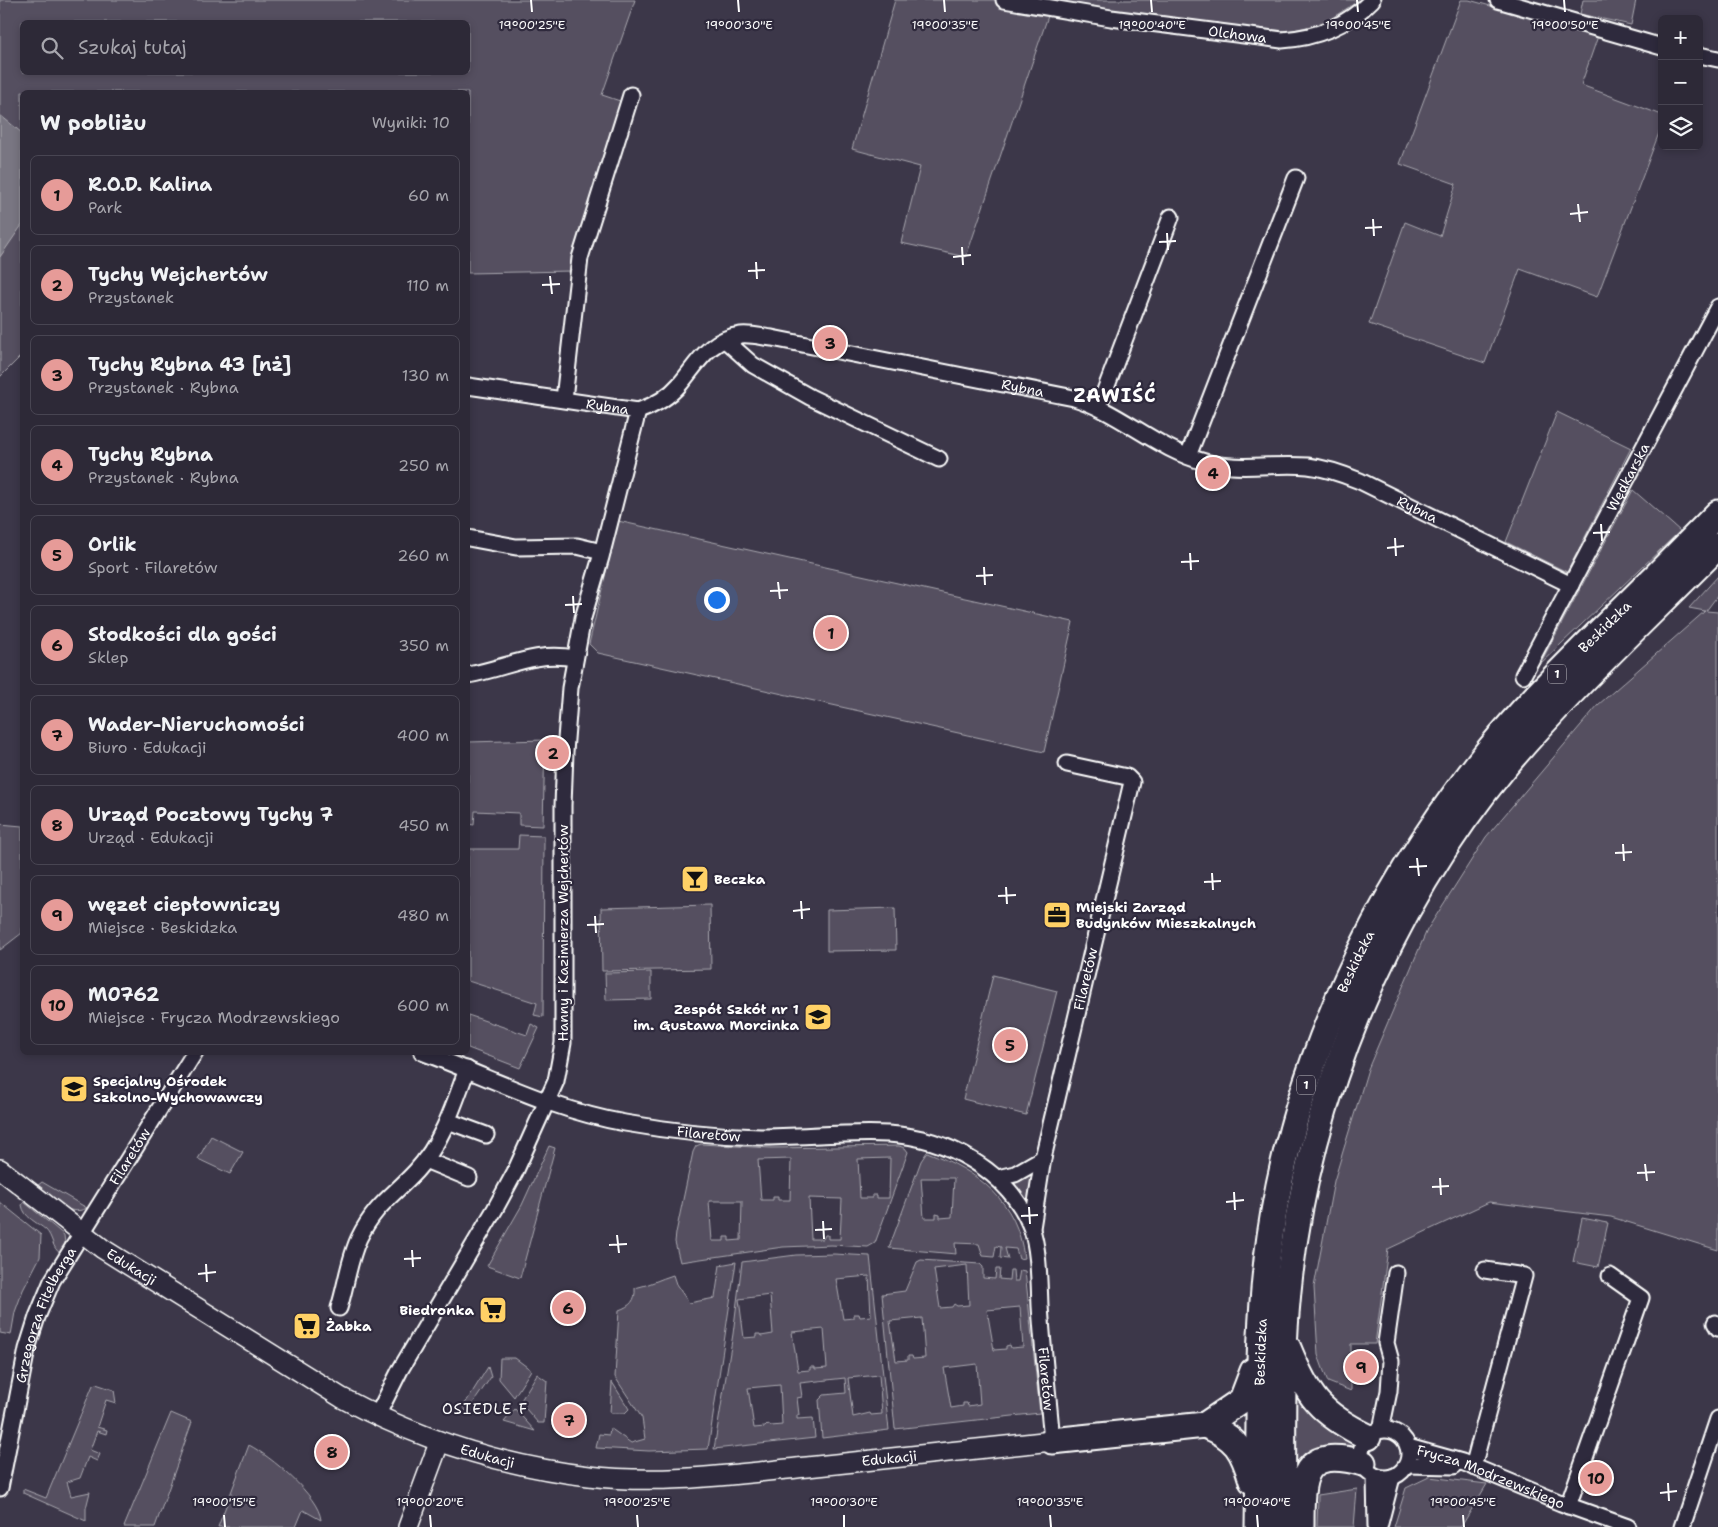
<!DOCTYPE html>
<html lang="pl">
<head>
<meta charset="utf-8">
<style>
	body { margin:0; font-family:"Shantell Sans",sans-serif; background:#35313f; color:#f1f3f6 }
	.controls { position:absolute; right:15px; top:15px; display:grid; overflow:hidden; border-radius:8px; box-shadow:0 2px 8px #0003 }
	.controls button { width:45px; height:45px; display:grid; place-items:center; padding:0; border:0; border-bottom:1px solid #484552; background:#2d2937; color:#f1f3f6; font:25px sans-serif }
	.you { position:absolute; left:716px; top:599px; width:18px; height:18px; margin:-12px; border:4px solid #fff; border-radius:50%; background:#1a73e8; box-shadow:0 0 0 8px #1a73e833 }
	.badge { display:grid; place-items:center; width:32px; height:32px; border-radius:50%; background:#e69b98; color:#111; font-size:16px; font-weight:700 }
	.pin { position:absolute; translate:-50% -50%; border:2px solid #fff; box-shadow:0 1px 5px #0006 }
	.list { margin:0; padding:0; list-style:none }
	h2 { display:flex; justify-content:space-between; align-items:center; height:65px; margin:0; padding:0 20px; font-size:21px }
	h2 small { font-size:16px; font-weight:400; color:#a7a6ad }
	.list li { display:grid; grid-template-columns:32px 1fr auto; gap:15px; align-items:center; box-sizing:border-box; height:80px; margin:0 10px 10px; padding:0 10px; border:1px solid #484552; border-radius:8px }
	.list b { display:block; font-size:19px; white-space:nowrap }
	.list p { margin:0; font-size:16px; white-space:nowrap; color:#a7a6ad }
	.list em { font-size:16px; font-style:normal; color:#a7a6ad }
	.icon { flex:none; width:28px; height:28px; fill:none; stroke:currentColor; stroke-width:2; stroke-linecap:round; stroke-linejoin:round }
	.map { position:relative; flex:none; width:1718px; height:1527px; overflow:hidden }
	.search { position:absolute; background:#2d2937; box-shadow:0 2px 8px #0003; left:20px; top:20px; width:450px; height:55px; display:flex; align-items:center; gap:12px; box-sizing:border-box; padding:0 18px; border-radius:8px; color:#a7a6ad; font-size:19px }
	.panel { position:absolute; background:#2d2937; box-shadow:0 2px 8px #0003; left:20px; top:90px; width:450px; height:965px; border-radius:8px }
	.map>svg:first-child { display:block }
	.green { fill:#555060; stroke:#aaa8b0; fill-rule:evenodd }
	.water { fill:#797682; stroke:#afadb4 }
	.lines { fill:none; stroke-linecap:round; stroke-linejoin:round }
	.minor-casing { stroke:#fff; stroke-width:19 }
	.tertiary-casing { stroke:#fff; stroke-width:22 }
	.primary-casing { stroke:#fff; stroke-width:29 }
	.minor { stroke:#2f2a3d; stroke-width:15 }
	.tertiary { stroke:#2f2a3d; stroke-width:19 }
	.primary { stroke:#2f2a3d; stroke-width:25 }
	.ticks { fill:none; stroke:#fff; stroke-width:2 }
	.labels { text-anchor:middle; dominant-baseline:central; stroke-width:4.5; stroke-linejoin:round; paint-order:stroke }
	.shield { fill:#2f2a3d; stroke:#c1bfc5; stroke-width:1 }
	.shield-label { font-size:12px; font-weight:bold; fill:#fff }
	.street-label { font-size:14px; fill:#fff; stroke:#2f2a3d }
	.poi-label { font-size:14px; font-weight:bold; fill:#fff; stroke:#2f2a3d; text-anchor:start }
	.neighbourhood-label { font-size:15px; letter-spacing:1px; fill:#fff; stroke:#2f2a3d }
	.district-label { font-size:19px; font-weight:bold; letter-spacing:1px; fill:#fff; stroke:#2f2a3d }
	.ticks-label { font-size:12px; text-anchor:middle; fill:#fff; stroke:#2f2a3d; stroke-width:4.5; stroke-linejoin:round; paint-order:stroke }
</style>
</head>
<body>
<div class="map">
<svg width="1718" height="1527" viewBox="0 0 1718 1527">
	<rect width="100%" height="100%" fill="#3c3749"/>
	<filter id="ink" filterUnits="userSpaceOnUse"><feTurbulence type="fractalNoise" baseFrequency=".02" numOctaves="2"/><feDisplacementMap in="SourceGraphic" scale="10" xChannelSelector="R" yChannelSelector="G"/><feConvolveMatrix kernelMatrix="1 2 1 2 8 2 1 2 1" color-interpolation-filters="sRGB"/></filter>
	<g filter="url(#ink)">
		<g class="green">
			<path d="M0 0H635L602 95 623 102 572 271 468 273V92H22V355L0 377ZM22 22H468V72H22Z"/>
			<path d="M895 0H1360L1324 23 1289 31 1049 13 966 257 901 243 920 167 852 149Z"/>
			<path d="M1461 0H1469L1598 36 1581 85 1662 115V125L1597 297 1520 269 1485 363 1369 324 1405 222 1440 236 1456 184 1400 164Z"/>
			<path d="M1583 0H1636L1631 25 1580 14Z"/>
			<path d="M1557 412 1631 448 1567 572 1506 542Z"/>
			<path d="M1633 490 1680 531 1540 664Z"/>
			<path d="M618 521 1073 622 1044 752 598 653 589 644Z"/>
			<path d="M1718 576V595L1706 611 1718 612V1250L1611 1217 1489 1202 1388 1249 1375 1344H1351V1391L1328 1382 1318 1355 1314 1287 1334 1181 1368 1069 1427 930 1486 837 1598 705 1705 611 1689 608Z"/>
			<path d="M545 740 543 826 519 825V813L475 811 474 825 468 824V742Z"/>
			<path d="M0 824 22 826V933L0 950Z"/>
			<path d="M519 835 544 836 543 1017 534 1015 537 1003 468 981V849H518Z"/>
			<path d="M710 905 711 969 602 971 601 908Z"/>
			<path d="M895 908 896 950 827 951V910Z"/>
			<path d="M651 972V999L606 1000 605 973Z"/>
			<path d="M993 975 1057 991 1026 1115 963 1099Z"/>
			<path d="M468 1015 527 1035 531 1024 539 1028 520 1068 468 1048Z"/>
			<path d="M211 1136 243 1152 230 1174 198 1159Z"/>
			<path d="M701 1144 771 1148 899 1146 905 1148 908 1152 875 1243 868 1247 831 1245 783 1247 680 1262 675 1242 676 1233 693 1152 696 1146ZM890 1158 889 1198H877V1195H872V1198H860L858 1159ZM791 1159 790 1200H778V1197H773V1200H761L758 1160ZM809 1198 842 1199 840 1239H828V1235H825L823 1239H811ZM709 1201H742L741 1240 729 1241V1237H724V1241H712Z"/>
			<path d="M549 1146 555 1148 520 1278 487 1266 522 1205Z"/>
			<path d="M927 1152C978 1171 1018 1201 1024 1258L1019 1259 1016 1249 1005 1248 1008 1259 1000 1258 1001 1247 996 1246 994 1257 983 1256 979 1244 955 1243 956 1254 889 1248 921 1161ZM921 1178H954L952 1217 940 1218V1215L936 1214V1218H924Z"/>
			<path d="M1033 1171 1028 1212 1007 1182Z"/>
			<path d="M42 1182 87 1208C68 1218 51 1198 37 1186Z"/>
			<path d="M0 1202 41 1235 40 1257 23 1290 15 1312 11 1335 0 1333Z"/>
			<path d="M24 1202 64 1235 65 1244 60 1253C52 1248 53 1237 46 1230 37 1222 24 1218 22 1205Z"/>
			<path d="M1582 1218 1608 1223 1598 1267 1573 1262Z"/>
			<path d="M834 1254 870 1256 889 1430 822 1438 819 1400 824 1395 846 1393 845 1378 800 1383 802 1397 797 1398 799 1415H797V1419L813 1418 815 1438 714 1449 733 1334 742 1262 796 1255ZM869 1276 871 1316 860 1317 859 1314H854V1318L843 1319 836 1279ZM770 1295 773 1334 761 1336 760 1334H756V1337L744 1338 739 1299ZM824 1329 827 1368 815 1369V1367H810V1370L798 1371 792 1332ZM879 1375 882 1414 871 1415 870 1413 853 1417 848 1378ZM780 1385 782 1425 771 1426 768 1424 765 1427 754 1428 748 1388Z"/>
			<path d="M921 1260 980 1264 983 1267V1278L995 1279 996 1269H1000L999 1279 1009 1280 1010 1270H1013L1014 1281H1018L1020 1270 1025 1271 1040 1413 895 1429 882 1294 905 1291 917 1262ZM967 1265 969 1305 957 1306 954 1304 952 1307 940 1308 934 1269ZM1020 1307 1023 1347 1011 1348 1010 1345 1006 1346V1349L994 1350 987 1310ZM922 1318 925 1358 913 1359 912 1356H908V1360L896 1361 890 1321ZM977 1364 980 1404 968 1406 967 1403H963V1406L951 1408 944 1368Z"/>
			<path d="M736 1262 708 1449 649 1451 596 1448 599 1434 609 1435 610 1428 631 1443 645 1439 642 1418 615 1377 619 1310C630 1306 636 1301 635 1288 649 1285 660 1279 673 1275L676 1284 689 1303 715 1298 720 1265Z"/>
			<path d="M500 1358H515L531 1370 514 1397 499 1379Z"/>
			<path d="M488 1367 491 1377 467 1412 463 1407Z"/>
			<path d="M537 1374 547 1381 544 1423H538L520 1402Z"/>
			<path d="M612 1382 629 1409 625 1413H610Z"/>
			<path d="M1292 1383 1359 1439 1355 1453 1292 1485Z"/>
			<path d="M96 1384 114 1390 116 1403 106 1400 97 1427 107 1430 106 1434 97 1431 90 1450 100 1454 97 1461 88 1457 80 1478 67 1482 71 1496 90 1492 86 1508V1521L23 1493V1489L46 1498 93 1385Z"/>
			<path d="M515 1409 535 1431 504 1422Z"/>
			<path d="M171 1413 192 1422 155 1527H124Z"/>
			<path d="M249 1445C270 1456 319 1496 321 1520L303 1510 296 1527H218Z"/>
			<path d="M1429 1477 1487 1484 1461 1527H1394L1406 1488Z"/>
			<path d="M1357 1489 1354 1527H1317L1318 1495Z"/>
		</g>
		<path class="water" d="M0 115 22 133V225L0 257Z"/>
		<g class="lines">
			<defs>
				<g id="minor">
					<path id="s1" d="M1004 0 1111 18 1282 40C1316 38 1348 25 1372 0"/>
					<path d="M1498 0 1662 47"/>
					<path d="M1699 55 1718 59"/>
					<path d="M725 340 753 365 810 397 939 459"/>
					<path id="s2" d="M468 386 638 411C653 406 669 397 680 384 698 363 709 339 741 335 751 334 763 337 772 338L1074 398C1121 412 1157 450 1205 462 1239 471 1274 463 1308 466 1326 468 1343 474 1360 481L1571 585"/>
					<path d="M564 399 580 258 631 95"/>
					<path d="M1096 405 1103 396 1171 217"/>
					<path d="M1188 456 1296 178"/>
					<path d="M468 538 516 547 577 546 602 552"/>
					<path d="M468 675C508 668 532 651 575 658"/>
					<path id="s3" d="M1523 675 1718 307"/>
					<path id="s4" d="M422 1052C489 1077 555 1111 625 1123 670 1131 715 1136 760 1137 803 1137 845 1132 888 1134 946 1137 1009 1171 1031 1227 1039 1249 1039 1282 1040 1306 1043 1351 1048 1396 1052 1441"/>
					<path d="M448 1121 486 1135"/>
					<path d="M425 1160 469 1178"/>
					<path d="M998 1178 1015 1174 1043 1158"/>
					<path id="s5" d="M1032 1228 1043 1158 1132 782 1127 777 1067 764"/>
					<path d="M339 1308C346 1286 349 1259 359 1238 375 1205 393 1196 416 1171 442 1143 454 1105 467 1069"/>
					<path d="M1715 1323 1718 1328"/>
					<path d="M377 1416 400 1370 495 1209 515 1172 556 1081 563 1043V806L565 752 570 688 583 618 601 557 638 411"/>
					<path d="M1381 1430 1389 1391 1391 1361 1386 1343 1396 1273"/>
					<circle cx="1385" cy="1454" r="24"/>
					<path id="s6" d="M1408 1447 1462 1462 1561 1503 1628 1527"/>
					<path d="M1407 1465 1454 1466"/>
					<path d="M1473 1467 1524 1276 1485 1270"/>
					<path d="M1375 1476 1376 1527"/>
					<path id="s7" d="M0 1488 27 1349 37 1317 52 1281 195 1052"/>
					<path d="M1568 1506 1641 1298 1610 1276"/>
					<path d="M1379 1527 1392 1477"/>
					<path d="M1682 1527 1718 1419"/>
				</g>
				<g id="tertiary">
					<path id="s8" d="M0 1169 103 1249 342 1398C419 1439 502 1466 589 1476 661 1485 736 1474 807 1467 889 1458 970 1450 1052 1441"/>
					<path d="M408 1527 439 1443"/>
				</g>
				<g id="primary">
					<path d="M1288 1348C1308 1397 1319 1413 1368 1437"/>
					<path d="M1205 1425C1236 1437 1243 1450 1252 1481"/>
					<path d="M1052 1441 1205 1425 1242 1400 1253 1371"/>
					<path id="s9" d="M1258 1527C1260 1429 1256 1333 1270 1236 1296 1059 1376 891 1487 752 1520 711 1557 674 1594 637 1636 596 1677 555 1718 513"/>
					<path d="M1282 1527C1284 1448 1280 1370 1288 1291 1307 1102 1385 911 1507 764 1572 687 1647 618 1718 546"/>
					<path d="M1301 1527C1301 1477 1301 1446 1363 1463"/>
				</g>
			</defs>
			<use href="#minor" class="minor-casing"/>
			<use href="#tertiary" class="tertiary-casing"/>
			<use href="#primary" class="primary-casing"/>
			<use href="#minor" class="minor"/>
			<use href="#tertiary" class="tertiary"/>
			<use href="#primary" class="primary"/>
		</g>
	</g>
	<path class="ticks" d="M531 0 532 12M738 0 739 12M944 0 945 12M1151 0 1152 12M1357 0 1358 12M1564 0 1565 12M1578 204 1580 222M1570 214 1588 212M1373 219 1374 236M1365 228 1382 227M1167 233 1168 250M1159 242 1176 241M962 247 963 265M953 257 971 255M756 262 757 279M748 271 765 270M550 276 552 294M542 285 560 284M1601 524 1602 541M1593 533 1610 532M1395 538 1396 556M1387 548 1404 546M1190 553 1191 570M1181 562 1199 561M984 567 985 585M976 576 993 575M778 582 780 599M770 591 788 590M573 596 574 613M565 605 582 604M1623 844 1624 861M1615 853 1632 852M1417 858 1419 876M1409 867 1427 866M1212 873 1213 890M1204 882 1221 881M1006 887 1007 904M998 896 1016 895M801 901 802 919M793 911 810 909M595 916 596 933M587 925 604 924M1645 1164 1647 1181M1637 1173 1655 1172M1440 1178 1441 1195M1432 1187 1449 1186M1234 1192 1235 1210M1226 1202 1244 1200M1029 1207 1030 1224M1021 1216 1038 1215M823 1221 824 1239M815 1230 832 1229M617 1235 619 1253M609 1245 627 1244M412 1250 413 1267M404 1259 421 1258M206 1264 207 1282M198 1274 216 1272M1668 1483 1669 1501M1660 1493 1677 1491M224 1515 225 1527M430 1515 431 1527M637 1515 638 1527M844 1515V1527M1050 1515 1051 1527M1257 1515 1258 1527M1463 1515 1464 1527"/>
	<defs>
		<symbol id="bar-square" viewBox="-11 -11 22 22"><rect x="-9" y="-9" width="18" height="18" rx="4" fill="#ffd166" stroke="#2f2a3d"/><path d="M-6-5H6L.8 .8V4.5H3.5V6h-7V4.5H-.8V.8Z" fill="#111"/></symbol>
		<symbol id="office-square" viewBox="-11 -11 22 22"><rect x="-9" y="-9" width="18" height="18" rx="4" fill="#ffd166" stroke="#2f2a3d"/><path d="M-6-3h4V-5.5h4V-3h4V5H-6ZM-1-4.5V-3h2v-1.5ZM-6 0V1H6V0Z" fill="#111"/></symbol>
		<symbol id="school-square" viewBox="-11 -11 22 22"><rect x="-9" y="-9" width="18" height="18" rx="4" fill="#ffd166" stroke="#2f2a3d"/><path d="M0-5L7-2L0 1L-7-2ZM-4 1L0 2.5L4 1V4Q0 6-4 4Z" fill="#111"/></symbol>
		<symbol id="supermarket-square" viewBox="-11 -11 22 22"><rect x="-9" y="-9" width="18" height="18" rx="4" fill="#ffd166" stroke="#2f2a3d"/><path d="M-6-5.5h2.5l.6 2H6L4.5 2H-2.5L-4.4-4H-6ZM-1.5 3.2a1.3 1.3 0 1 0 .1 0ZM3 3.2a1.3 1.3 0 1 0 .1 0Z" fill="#111"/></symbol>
	</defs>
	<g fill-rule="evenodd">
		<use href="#bar-square" x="679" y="863" width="32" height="32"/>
		<use href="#office-square" x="1041" y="899" width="32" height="32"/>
		<use href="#school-square" x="802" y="1001" width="32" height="32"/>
		<use href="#school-square" x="58" y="1073" width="32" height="32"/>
		<use href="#supermarket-square" x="477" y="1294" width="32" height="32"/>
		<use href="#supermarket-square" x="291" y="1310" width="32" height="32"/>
	</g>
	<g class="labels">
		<g class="shield">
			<rect x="1548" y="664.5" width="18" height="19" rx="4"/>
			<rect x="1297" y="1075.5" width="18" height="19" rx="4"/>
		</g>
		<g class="shield-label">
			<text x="1557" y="674">1</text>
			<text x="1306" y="1085">1</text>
		</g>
		<g class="street-label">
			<text stroke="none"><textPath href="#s1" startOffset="236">Olchowa</textPath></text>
			<text stroke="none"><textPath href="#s2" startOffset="590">Rybna</textPath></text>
			<text stroke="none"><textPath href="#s2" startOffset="141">Rybna</textPath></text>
			<text stroke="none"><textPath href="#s3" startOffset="224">Wędkarska</textPath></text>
			<text stroke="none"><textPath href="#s2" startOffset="1010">Rybna</textPath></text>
			<text stroke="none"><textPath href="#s9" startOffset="1000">Beskidzka</textPath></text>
			<text transform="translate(563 933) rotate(-90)">Hanny i Kazimierza Wejchertów</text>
			<text stroke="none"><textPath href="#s9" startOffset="580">Beskidzka</textPath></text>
			<text stroke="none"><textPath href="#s5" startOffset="255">Filaretów</textPath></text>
			<text stroke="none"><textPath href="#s4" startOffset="300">Filaretów</textPath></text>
			<text stroke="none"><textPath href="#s7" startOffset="361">Filaretów</textPath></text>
			<text stroke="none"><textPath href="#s8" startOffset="164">Edukacji</textPath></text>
			<text stroke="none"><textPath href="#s7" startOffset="180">Grzegorza Fitelberga</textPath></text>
			<text stroke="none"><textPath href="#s9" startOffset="175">Beskidzka</textPath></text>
			<text stroke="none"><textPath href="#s4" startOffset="812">Filaretów</textPath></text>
			<text stroke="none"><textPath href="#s8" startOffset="569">Edukacji</textPath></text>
			<text stroke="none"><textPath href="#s8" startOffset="974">Edukacji</textPath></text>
			<text stroke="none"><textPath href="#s6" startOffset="88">Frycza Modrzewskiego</textPath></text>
		</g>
		<g class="poi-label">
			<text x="714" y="879">Beczka</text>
			<text x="1076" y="907">Miejski Zarząd<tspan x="1076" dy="16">Budynków Mieszkalnych</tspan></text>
			<text x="799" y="1009" text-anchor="end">Zespół Szkół nr 1<tspan x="799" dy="16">im. Gustawa Morcinka</tspan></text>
			<text x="93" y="1081">Specjalny Ośrodek<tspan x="93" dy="16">Szkolno-Wychowawczy</tspan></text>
			<text x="474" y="1310" text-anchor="end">Biedronka</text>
			<text x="326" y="1326">Żabka</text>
		</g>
		<g class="neighbourhood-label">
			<text x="485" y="1409">OSIEDLE F</text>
		</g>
		<g class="district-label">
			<text x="1115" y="395">ZAWIŚĆ</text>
		</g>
	</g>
	<g class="ticks-label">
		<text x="532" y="29">19°00'25"E</text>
		<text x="739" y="29">19°00'30"E</text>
		<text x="945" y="29">19°00'35"E</text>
		<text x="1152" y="29">19°00'40"E</text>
		<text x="1358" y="29">19°00'45"E</text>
		<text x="1565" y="29">19°00'50"E</text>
		<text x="224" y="1506">19°00'15"E</text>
		<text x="430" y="1506">19°00'20"E</text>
		<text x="637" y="1506">19°00'25"E</text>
		<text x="844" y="1506">19°00'30"E</text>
		<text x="1050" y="1506">19°00'35"E</text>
		<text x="1257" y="1506">19°00'40"E</text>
		<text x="1463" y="1506">19°00'45"E</text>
	</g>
</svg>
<div class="controls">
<button>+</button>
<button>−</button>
<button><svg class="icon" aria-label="layers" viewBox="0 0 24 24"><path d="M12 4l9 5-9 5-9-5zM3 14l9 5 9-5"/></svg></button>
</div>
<div class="you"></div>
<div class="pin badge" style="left:831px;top:633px">1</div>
<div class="pin badge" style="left:553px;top:753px">2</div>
<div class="pin badge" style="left:830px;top:343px">3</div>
<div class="pin badge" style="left:1213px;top:473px">4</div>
<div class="pin badge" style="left:1010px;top:1045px">5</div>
<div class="pin badge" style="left:568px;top:1308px">6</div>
<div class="pin badge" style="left:569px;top:1420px">7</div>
<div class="pin badge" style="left:332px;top:1452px">8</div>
<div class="pin badge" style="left:1361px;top:1367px">9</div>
<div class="pin badge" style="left:1596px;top:1478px">10</div>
<div class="search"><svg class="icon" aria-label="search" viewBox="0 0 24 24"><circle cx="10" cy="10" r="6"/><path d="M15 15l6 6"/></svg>Szukaj tutaj</div>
<section class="panel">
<h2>W pobliżu<small>Wyniki: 10</small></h2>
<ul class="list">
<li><span class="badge">1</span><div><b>R.O.D. Kalina</b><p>Park</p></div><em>60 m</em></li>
<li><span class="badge">2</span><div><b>Tychy Wejchertów</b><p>Przystanek</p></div><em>110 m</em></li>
<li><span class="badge">3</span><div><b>Tychy Rybna 43 [nż]</b><p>Przystanek · Rybna</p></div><em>130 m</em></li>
<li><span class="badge">4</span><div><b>Tychy Rybna</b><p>Przystanek · Rybna</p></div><em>250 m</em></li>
<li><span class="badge">5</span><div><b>Orlik</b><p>Sport · Filaretów</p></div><em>260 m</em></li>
<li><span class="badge">6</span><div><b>Słodkości dla gości</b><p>Sklep</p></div><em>350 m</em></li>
<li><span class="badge">7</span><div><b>Wader-Nieruchomości</b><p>Biuro · Edukacji</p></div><em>400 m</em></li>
<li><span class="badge">8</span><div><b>Urząd Pocztowy Tychy 7</b><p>Urząd · Edukacji</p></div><em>450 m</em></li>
<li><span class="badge">9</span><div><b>węzeł ciepłowniczy</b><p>Miejsce · Beskidzka</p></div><em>480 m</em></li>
<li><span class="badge">10</span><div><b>M0762</b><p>Miejsce · Frycza Modrzewskiego</p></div><em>600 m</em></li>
</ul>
</section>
</div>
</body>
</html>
